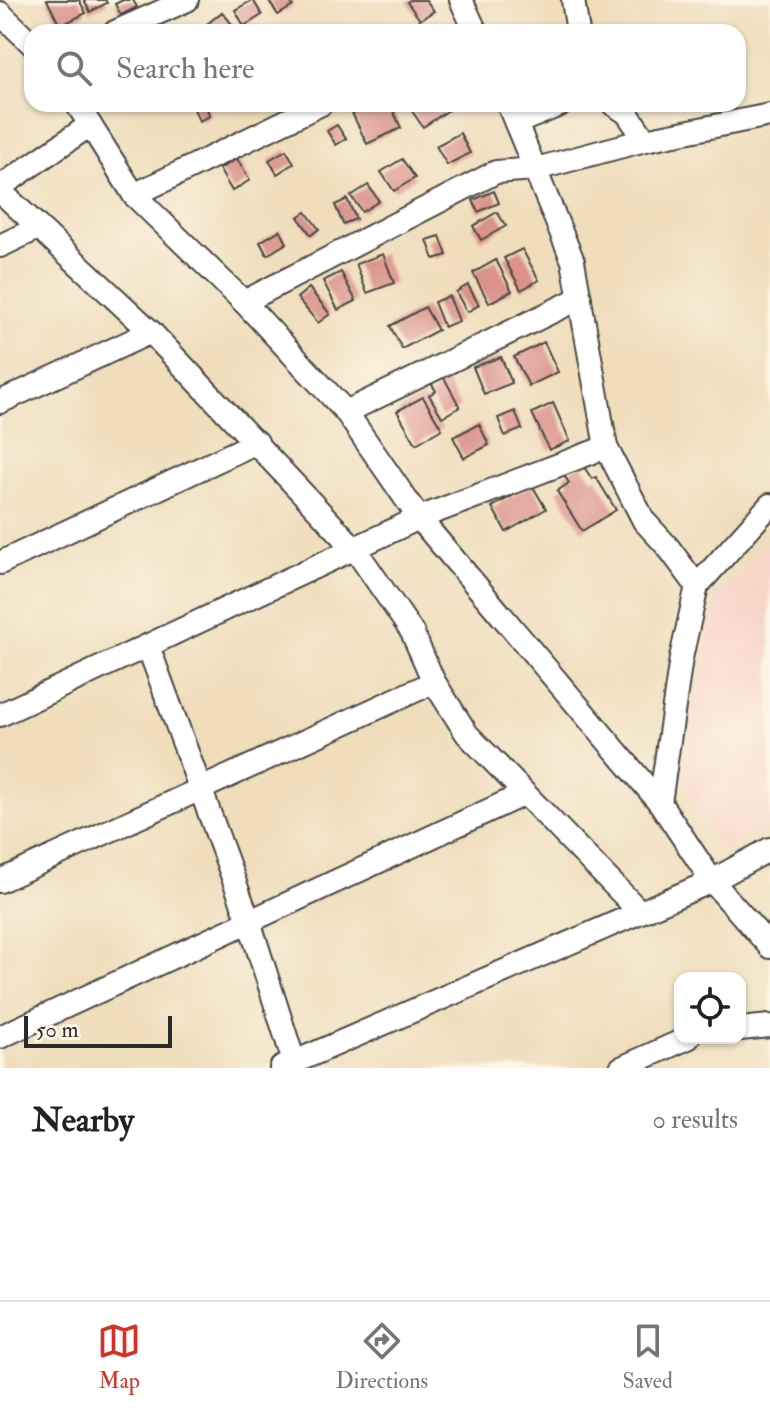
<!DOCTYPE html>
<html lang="en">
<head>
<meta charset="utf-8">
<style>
	body { margin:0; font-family:"IM FELL Double Pica",serif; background:#f6f6f6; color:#222 }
	.controls { position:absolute; right:24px; bottom:24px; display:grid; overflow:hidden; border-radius:16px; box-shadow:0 2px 6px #0004 }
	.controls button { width:72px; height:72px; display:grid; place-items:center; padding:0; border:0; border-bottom:2px solid #e0e0e0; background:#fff; color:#222; font:40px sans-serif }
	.scale { position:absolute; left:24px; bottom:20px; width:148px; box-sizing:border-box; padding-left:8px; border:4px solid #2b2b2b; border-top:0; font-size:22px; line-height:28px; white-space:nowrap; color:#2b2b2b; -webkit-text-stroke:6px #fcf5e5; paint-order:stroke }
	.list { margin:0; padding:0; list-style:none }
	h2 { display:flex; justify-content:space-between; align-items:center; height:104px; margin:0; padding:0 32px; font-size:34px }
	h2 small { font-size:26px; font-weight:400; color:#767676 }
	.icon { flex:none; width:44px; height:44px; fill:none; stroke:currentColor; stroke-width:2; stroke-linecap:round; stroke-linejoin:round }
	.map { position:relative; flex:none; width:770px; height:1068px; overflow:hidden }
	.search { position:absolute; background:#fff; box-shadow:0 2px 6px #0004; left:24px; right:24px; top:24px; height:88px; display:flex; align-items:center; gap:20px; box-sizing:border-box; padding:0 28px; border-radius:24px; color:#767676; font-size:30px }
	.sheet { height:232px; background:#fff }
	nav { display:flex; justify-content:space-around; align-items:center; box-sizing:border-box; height:112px; border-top:2px solid #e0e0e0; background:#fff; font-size:22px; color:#767676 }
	nav a { display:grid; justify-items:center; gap:4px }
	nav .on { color:#d93025 }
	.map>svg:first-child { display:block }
	.built { fill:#f7d1c6 }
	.building { fill:#da928b }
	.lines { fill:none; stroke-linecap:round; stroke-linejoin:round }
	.minor-casing { stroke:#484641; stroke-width:26 }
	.minor { stroke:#fff; stroke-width:22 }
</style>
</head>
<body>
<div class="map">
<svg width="770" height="1068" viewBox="0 0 770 1068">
	<rect width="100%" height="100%" fill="#fcf5e5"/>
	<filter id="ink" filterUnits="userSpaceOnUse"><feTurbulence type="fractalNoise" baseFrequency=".0125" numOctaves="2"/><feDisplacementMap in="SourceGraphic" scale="16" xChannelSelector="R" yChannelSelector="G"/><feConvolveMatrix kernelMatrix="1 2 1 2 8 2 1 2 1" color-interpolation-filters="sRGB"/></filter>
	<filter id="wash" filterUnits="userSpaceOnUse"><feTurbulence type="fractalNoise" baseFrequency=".006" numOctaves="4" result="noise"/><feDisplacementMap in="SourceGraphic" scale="32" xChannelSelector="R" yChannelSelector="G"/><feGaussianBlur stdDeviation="1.8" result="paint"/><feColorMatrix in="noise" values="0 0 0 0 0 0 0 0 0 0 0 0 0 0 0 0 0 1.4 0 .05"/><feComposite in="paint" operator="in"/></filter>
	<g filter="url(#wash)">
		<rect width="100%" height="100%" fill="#efddbb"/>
		<path class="built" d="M770 539V822L723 851 681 779 715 598Z"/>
		<g id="blocks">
			<g class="building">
				<path d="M47 0H79L86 13 60 26Z"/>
				<path d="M84 0H105L107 3 90 12Z"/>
				<path d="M123 0H133L137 7 121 15 115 4Z"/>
				<path d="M253 0 262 15 244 26 235 10Z"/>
				<path d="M268 0H289L293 6 278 15Z"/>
				<path d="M410 0H426L434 11 420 20 407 2Z"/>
				<path d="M222 12 236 29 233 32H203L201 29Z"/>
				<path d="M192 104H205L210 116 199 121Z"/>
				<path d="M367 104H390L401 128 367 144 351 111Z"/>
				<path d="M407 104H458L423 127Z"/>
				<path d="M337 125 346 139 336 145 327 131Z"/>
				<path d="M460 133 470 153 447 165 436 146Z"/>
				<path d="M286 150 294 163 277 174 269 160Z"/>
				<path d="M237 159 250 180 232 191 219 169Z"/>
				<path d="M402 159 415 178 394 191 381 172Z"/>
				<path d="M368 185 379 201 362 212 351 196Z"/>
				<path d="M494 191 499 203 478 212 473 200Z"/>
				<path d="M347 199 356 219 343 224 335 205Z"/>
				<path d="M306 212 319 229 311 235 298 217Z"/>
				<path d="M497 212 506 226 481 240 473 226Z"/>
				<path d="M280 230 287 243 267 255 260 242Z"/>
				<path d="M440 236 447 255 434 259 427 240Z"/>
				<path d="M522 249 539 280 521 290 504 258Z"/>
				<path d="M383 254 394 283 367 293 356 264Z"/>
				<path d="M496 260 512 291 489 303 473 273Z"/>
				<path d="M341 272 356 301 338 310 323 281Z"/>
				<path d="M468 285 479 305 467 312 456 292Z"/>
				<path d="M309 288 330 314 318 323 297 298Z"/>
				<path d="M449 296 459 321 444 327 434 302Z"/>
				<path d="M425 307 438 330 402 349 390 326Z"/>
				<path d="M544 342 558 372 529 386 514 357Z"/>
				<path d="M501 357 512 383 484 394 473 367Z"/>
				<path d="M443 376 460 407 442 417 429 395 436 391 431 383Z"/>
				<path d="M423 397 442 429 416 444 397 411Z"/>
				<path d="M553 403 570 441 549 450 532 413Z"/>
				<path d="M515 411 522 429 505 436 498 418Z"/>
				<path d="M479 424 489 445 464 458 453 437Z"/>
				<path d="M582 464 592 479 596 477 616 510 582 531 557 491 569 483 564 475Z"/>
				<path d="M532 485 546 509 506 532 492 507Z"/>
			</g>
		</g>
	</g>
	<g filter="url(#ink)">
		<use href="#blocks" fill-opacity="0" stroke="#484641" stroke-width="2"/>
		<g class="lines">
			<defs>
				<g id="minor">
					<path d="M461 0 476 32"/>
					<path d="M573 0 578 32"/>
					<path d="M0 13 32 44"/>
					<path d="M115 32 187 0"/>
					<path d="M77 104 134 195 244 302 346 412 419 518 660 803 712 881 770 947"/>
					<path d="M508 104 573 261 606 447 644 521 668 547 697 586"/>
					<path d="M613 104 627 113 645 140"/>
					<path d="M516 123 562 104"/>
					<path d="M0 187 90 125"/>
					<path d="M0 191 151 332 355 549 412 632 434 682 467 734 640 912"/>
					<path d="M134 195 321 104"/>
					<path d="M0 246 38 228"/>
					<path d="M244 302 496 172 536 169 645 140 770 115"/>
					<path d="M0 402 151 332"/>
					<path d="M346 412 580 298"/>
					<path d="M0 563 257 442"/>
					<path d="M148 646 249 921 296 1068"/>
					<path d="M0 715 419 518 606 447"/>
					<path d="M660 803 681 658 697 586 770 505"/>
					<path d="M0 881 434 682"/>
					<path d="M740 1029 770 1026"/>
					<path d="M0 1037 524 794"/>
					<path d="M281 1068 712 881 770 849"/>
					<path d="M621 1068 688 1038"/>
				</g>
			</defs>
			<use href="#minor" class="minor-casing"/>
			<use href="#minor" class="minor"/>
		</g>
	</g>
</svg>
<div class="controls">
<button><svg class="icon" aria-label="locate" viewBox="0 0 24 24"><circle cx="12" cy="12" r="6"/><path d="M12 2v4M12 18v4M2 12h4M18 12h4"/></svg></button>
</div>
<div class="scale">50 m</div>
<div class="search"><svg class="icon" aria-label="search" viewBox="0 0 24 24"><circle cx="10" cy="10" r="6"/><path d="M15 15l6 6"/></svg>Search here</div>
</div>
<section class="sheet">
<h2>Nearby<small>0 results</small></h2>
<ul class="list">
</ul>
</section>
<nav>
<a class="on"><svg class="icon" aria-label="map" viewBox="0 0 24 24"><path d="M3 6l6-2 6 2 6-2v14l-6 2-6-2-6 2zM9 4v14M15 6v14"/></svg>Map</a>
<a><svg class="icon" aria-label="directions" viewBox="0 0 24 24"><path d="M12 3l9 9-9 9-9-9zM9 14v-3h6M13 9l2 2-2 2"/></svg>Directions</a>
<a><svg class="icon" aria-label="saved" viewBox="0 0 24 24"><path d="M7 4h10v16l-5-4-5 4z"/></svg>Saved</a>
</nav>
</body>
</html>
